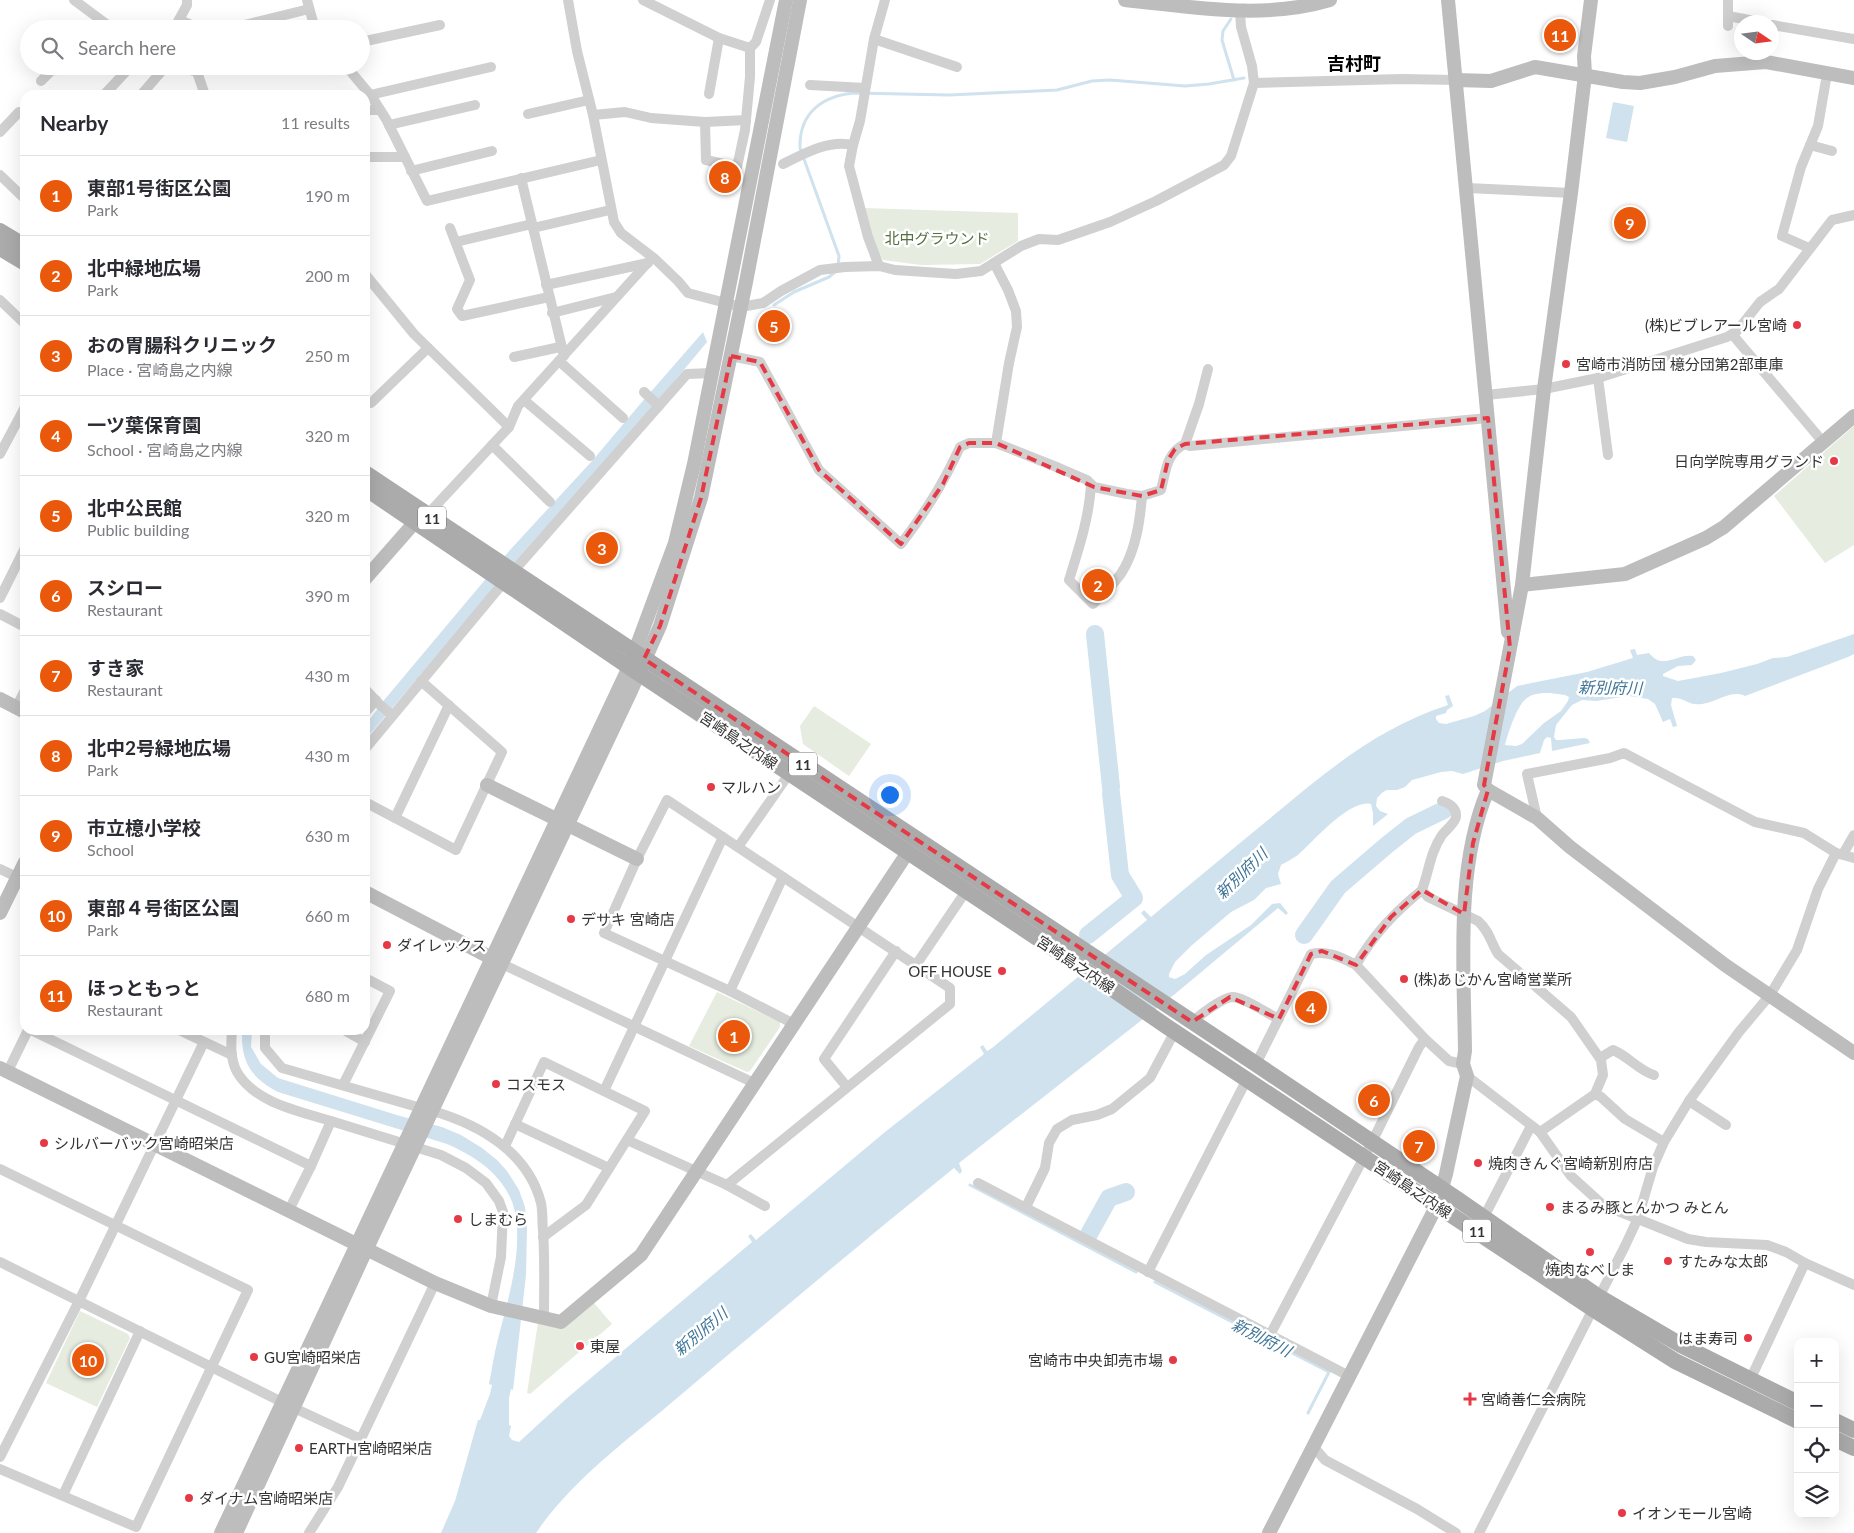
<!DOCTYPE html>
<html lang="en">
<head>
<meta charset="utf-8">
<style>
	body { margin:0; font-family:Lato,"Noto Sans JP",sans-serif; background:#f2f2f3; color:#2b2b33 }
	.controls { position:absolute; right:15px; bottom:15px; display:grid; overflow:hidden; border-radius:10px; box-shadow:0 5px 20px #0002 }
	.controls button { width:45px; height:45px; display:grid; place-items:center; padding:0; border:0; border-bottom:1px solid #e1e1e2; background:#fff; color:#2b2b33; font:25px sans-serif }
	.compass { position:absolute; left:1734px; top:15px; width:45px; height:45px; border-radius:50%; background:#fff; box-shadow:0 5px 20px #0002; rotate:103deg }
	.you { position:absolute; left:889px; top:794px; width:18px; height:18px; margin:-12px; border:4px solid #fff; border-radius:50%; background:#1a73e8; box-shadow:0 0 0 8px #1a73e833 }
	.badge { display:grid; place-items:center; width:32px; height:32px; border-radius:50%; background:#ea580c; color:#fff; font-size:16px; font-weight:700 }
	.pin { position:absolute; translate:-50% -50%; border:2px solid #fff; box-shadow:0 1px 5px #0006 }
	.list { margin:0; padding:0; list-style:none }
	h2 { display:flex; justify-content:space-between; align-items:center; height:65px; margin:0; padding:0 20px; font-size:21px }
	h2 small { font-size:16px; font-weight:400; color:#7c7c81 }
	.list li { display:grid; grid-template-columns:32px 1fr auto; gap:15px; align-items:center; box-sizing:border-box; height:80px; padding:0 20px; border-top:1px solid #e1e1e2 }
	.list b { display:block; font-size:19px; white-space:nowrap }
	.list p { margin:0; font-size:16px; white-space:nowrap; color:#7c7c81 }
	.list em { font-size:16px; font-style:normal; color:#7c7c81 }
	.icon { flex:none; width:28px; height:28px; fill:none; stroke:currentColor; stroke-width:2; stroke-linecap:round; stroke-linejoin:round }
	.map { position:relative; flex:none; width:1854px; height:1533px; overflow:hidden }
	.search { position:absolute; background:#fff; box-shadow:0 5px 20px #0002; left:20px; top:20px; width:350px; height:55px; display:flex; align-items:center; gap:12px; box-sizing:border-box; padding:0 18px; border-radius:28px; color:#7c7c81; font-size:19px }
	.panel { position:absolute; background:#fff; box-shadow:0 5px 20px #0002; left:20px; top:90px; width:350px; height:945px; border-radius:15px }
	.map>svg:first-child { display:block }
	.green { fill:#e6ecdf }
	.water { fill:#cfe2ee; fill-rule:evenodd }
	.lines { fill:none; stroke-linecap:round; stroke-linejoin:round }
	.stream { stroke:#cfe2ee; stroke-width:3 }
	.river { stroke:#cfe2ee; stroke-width:18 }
	.street { stroke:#d0d0d0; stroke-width:10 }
	.secondary { stroke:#bdbdbd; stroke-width:14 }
	.primary { stroke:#ababab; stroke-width:16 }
	.marked { fill:none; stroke:#e63946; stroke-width:4; stroke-dasharray:10 6; stroke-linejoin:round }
	.poi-dot { fill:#e63946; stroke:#fff; stroke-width:2 }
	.labels { text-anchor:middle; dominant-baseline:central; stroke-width:5; stroke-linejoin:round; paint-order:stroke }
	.shield { fill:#fff; stroke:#707070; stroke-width:1 }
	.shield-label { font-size:14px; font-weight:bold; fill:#333 }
	.park-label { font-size:15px; fill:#56703f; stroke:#fff }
	.poi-label { font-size:15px; fill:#333; stroke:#fff; text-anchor:start }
	.street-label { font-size:15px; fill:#333; stroke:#fff }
	.water-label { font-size:16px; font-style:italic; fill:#3f7597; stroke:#fff }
	.quarter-label { font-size:18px; font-weight:bold; fill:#000; stroke:#fff }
</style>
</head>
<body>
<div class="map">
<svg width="1854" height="1533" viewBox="0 0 1854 1533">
	<rect width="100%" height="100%" fill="#fff"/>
	<g class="green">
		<path d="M863 208 1018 213V241L980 264 921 265 883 260 874 245Z"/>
		<path d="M1854 426V545L1825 563 1774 496Z"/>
		<path d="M814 706 871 744 849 776 803 744 800 726Z"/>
		<path d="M717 992 780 1022V1027L750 1071 747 1072 689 1046Z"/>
		<path d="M593 1302 612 1324 530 1394 527 1393 538 1323Z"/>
		<path d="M80 1311 128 1334 130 1338 97 1407 46 1383Z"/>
	</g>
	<g class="water">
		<path d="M1613 102 1634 106 1627 142 1606 138Z"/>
		<path d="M703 332 707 342 657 402 649 394Z"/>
		<path d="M647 396 655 404 619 446 532 543 365 740V725L385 699 510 550 592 461Z"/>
		<path d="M1854 634V654L1848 657 1745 696C1732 690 1720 700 1707 703 1688 708 1687 697 1672 698L1671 705 1677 726 1673 727 1670 719 1663 722 1655 704 1648 699 1629 696 1596 701 1582 700 1572 705 1556 725 1554 737 1556 740H1560L1584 738 1588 739 1590 743 1552 751 1551 738 1547 737 1544 740 1540 753 1503 761 1463 774 1452 771 1441 772 1412 780 1405 787 1397 790H1387L1383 792 1377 798 1376 806 1380 811 1388 814 1373 826V813L1371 804C1349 799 1313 842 1298 855 1292 859 1286 862 1281 865L1278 874 1281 884 1266 888 1254 900 1231 912 1191 946 1175 962 1169 974V977L1175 979 1185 974 1206 955 1251 925 1272 904 1280 903 1288 913 1286 915 1278 908 1175 994 959 1163 962 1171 960 1174 954 1168C862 1242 773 1317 683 1393 632 1437 574 1477 536 1533H441L455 1501 478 1420H480L490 1394 492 1385 489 1384C492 1369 494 1354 498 1339 508 1300 528 1236 510 1197 497 1170 472 1155 447 1144L278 1092C250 1077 241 1062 242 1030H252L251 1047 261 1064 278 1078 400 1116 442 1127 461 1135 482 1148 497 1160 507 1171 519 1190 525 1207 527 1228 526 1275 513 1390 511 1389 509 1398V1425L511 1426 509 1436 512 1440 519 1442 566 1399 752 1242 748 1236 751 1234 756 1240 885 1132 984 1054 980 1047 983 1045 987 1051 992 1048 1147 920 1141 913 1144 910 1151 917C1190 884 1229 852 1268 820 1326 772 1375 729 1448 705L1445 696 1449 695 1453 706 1447 710 1446 713 1436 716V719L1439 723 1446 724 1474 716 1485 711 1517 686 1587 672 1633 658 1630 650 1635 649 1637 655 1649 653C1663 671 1677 653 1693 656L1696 660 1692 665 1678 666 1663 674V676L1678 681 1721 673 1757 664 1773 658 1787 657ZM1550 693 1565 695 1569 697 1568 701 1561 711 1544 723 1522 744 1516 746 1505 745C1508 733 1517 705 1527 698 1534 693 1542 693 1550 693Z"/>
	</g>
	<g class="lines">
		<g class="stream">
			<path d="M1231 19 1223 31 1222 40 1234 80"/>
			<path d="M838 266 839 256 800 148C799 113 822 96 854 93L950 95 1057 90 1092 81 1110 80 1185 86 1209 84 1244 78"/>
			<path d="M774 305 794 292 829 277 835 272"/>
			<path d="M970 1185 1136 1272"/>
			<path d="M1155 1282 1329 1372 1308 1413"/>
		</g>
		<g class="river">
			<path d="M1095 634 1111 787"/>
			<path d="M1088 935 1134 898 1120 875 1111 793"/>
			<path d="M1304 935 1338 887 1387 845 1411 826 1444 810"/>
			<path d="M1089 1234 1109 1198 1126 1192"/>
		</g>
		<g class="street">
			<path d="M74 0 113 29"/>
			<path d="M307 0 315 29"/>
			<path d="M568 0 577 51 593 115 614 222 621 233 655 259 678 281 688 293 741 307 763 303 781 291 820 270 845 267 879 266 895 270 956 274 981 271 1021 246 1039 239 1058 240 1110 222 1156 201 1224 165 1231 156 1254 83 1252 66 1241 27 1240 12"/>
			<path d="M643 0 719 38 750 48 756 42 770 0"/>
			<path d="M1728 0V26"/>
			<path d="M1728 16 1760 22"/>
			<path d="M179 20 202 29"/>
			<path d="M1772 25 1854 39"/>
			<path d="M174 29 187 5V0"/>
			<path d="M238 29 240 26 309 9"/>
			<path d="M874 39 957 67"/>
			<path d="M361 42 440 25"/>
			<path d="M176 66 197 72 209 66"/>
			<path d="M346 66 372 97 386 119 427 201 601 160"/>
			<path d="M197 72 205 95"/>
			<path d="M41 81 56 66"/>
			<path d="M1254 83 1402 79 1456 80"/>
			<path d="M810 85 865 88"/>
			<path d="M709 94 719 38"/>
			<path d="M104 95 131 66"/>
			<path d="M141 95 166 66"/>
			<path d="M370 95 491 67"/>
			<path d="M365 110H380"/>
			<path d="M528 114 589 100"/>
			<path d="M593 115 625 112 651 118 705 122 746 120"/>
			<path d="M705 122 706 160 737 167 745 130 750 77V48"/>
			<path d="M389 125 475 105"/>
			<path d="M0 132 19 112"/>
			<path d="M1810 145 1832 151"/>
			<path d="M365 157H405"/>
			<path d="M783 164C803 154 829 139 853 145"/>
			<path d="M411 171 492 151"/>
			<path d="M0 175 25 199"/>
			<path d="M521 178 564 356"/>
			<path d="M1467 188 1571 193"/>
			<path d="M450 228 470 280 457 309 462 316 549 297"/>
			<path d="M533 228 610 210"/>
			<path d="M456 242 532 224"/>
			<path d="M1809 248 1782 236 1801 167 1818 126 1827 74"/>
			<path d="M994 263 1008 290 1016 311 1017 327 1009 363 996 443"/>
			<path d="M879 266 868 237 849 166 853 145 860 121 874 39 885 0"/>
			<path d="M365 274 414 334 509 427"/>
			<path d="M546 285 648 263"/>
			<path d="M0 300 25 324"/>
			<path d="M552 313 616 297"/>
			<path d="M1732 334 1823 442"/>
			<path d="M731 356 760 362 819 470 901 544C926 511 943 484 960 447L969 443H996L1059 468 1087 480 1094 487 1127 494 1142 496 1161 490C1166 471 1166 453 1185 444L1190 446 1488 418"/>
			<path d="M514 357 560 347"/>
			<path d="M559 361 623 418"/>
			<path d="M1598 378 1608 455"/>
			<path d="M644 392 659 406"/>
			<path d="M1486 395 1544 389 1598 378 1727 337 1737 331 1760 302 1779 289 1832 220 1854 215"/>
			<path d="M524 400 590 456"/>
			<path d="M371 403 428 348"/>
			<path d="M1185 444 1199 404 1208 369"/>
			<path d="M492 445 550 502"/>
			<path d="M0 454 25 407"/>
			<path d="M1091 485C1089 518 1079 548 1069 580L1093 604C1103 594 1115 583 1122 572 1136 550 1140 521 1142 496"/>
			<path d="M427 515 509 427 518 406 652 258"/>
			<path d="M0 598 25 548"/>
			<path d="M0 614 25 627"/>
			<path d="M365 689 379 704 392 715"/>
			<path d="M16 708 25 690"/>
			<path d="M365 713 376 700"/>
			<path d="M365 749 504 582 687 374 712 373"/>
			<path d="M365 802 456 850 502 752 421 681"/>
			<path d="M395 818 449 705"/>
			<path d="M1537 818 1527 774 1610 758 1624 753 1755 822 1804 833 1836 853 1854 858"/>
			<path d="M738 847 789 774"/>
			<path d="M1843 854 1854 835"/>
			<path d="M0 869 25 881"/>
			<path d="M1422 890C1429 871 1430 853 1442 835 1446 830 1455 823 1456 817 1457 808 1449 803 1442 801"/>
			<path d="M502 964 754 1083"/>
			<path d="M916 965 966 891"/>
			<path d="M1356 965C1374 934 1394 913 1422 890L1428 897 1478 921C1490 932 1490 941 1498 954L1571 1017 1601 1060 1603 1075 1595 1094 1540 1132"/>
			<path d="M730 991 783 877"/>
			<path d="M1192 1022C1200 1015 1222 998 1232 997 1244 997 1268 1014 1279 1019"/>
			<path d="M31 1030 311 1166 331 1121 441 1155 466 1168 486 1183 499 1201 503 1212 501 1257 491 1306"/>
			<path d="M179 1030 232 1055"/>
			<path d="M232 1030C231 1044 230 1059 237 1072 255 1103 299 1111 331 1121"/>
			<path d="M265 1030V1048L282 1068 421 1108"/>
			<path d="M344 1030 365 1042"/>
			<path d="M1600 1058 1613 1050C1628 1056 1638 1070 1654 1075"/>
			<path d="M1256 1064 1311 954C1328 950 1342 958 1356 965L1425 1039 1449 1061 1463 1064"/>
			<path d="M8 1071 28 1030"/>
			<path d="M1467 1076 1540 1132 1571 1176 1603 1205 1688 1239 1706 1242 1767 1245 1786 1252 1805 1263 1854 1285"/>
			<path d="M343 1085 390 991 365 978"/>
			<path d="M847 1087 824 1059 896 951"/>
			<path d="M604 1091 723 837"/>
			<path d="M1595 1094 1601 1097 1625 1119 1664 1142"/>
			<path d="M1689 1101 1726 1125"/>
			<path d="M433 1111C480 1125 528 1152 541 1203 543 1212 542 1222 543 1230 545 1259 544 1289 544 1318"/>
			<path d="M515 1124 609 1168"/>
			<path d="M627 1140 727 1185 950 1004V988L667 800 637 859 604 933 730 991 794 1024"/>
			<path d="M505 1146 544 1062 645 1111 586 1205 543 1237"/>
			<path d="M0 1169 248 1290 136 1527 0 1469"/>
			<path d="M978 1183 1349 1376"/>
			<path d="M727 1185 765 1206"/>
			<path d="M1026 1207 1045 1168 1049 1143 1057 1129 1072 1120 1097 1115 1112 1109 1150 1078 1175 1031"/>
			<path d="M289 1210 311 1166"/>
			<path d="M1484 1217 1531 1126"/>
			<path d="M0 1262 294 1408 361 1439"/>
			<path d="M1148 1272 1247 1079"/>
			<path d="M1270 1335 1372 1142 1419 1047 1425 1039"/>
			<path d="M1750 1380 1805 1263"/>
			<path d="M1313 1446 1325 1460 1417 1509 1456 1533"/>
			<path d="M0 1457 79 1301 204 1042"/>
			<path d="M63 1495 140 1331"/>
			<path d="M309 1533 338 1487 435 1283"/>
			<path d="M1479 1533 1625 1246 1638 1218 1653 1167 1664 1142 1689 1101 1739 1032 1770 995 1797 950 1818 889 1836 853"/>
		</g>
		<g class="secondary">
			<path d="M1125 0C1194 7 1262 20 1330 0"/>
			<path d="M1448 0 1508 632"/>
			<path d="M1456 80 1491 81 1535 67 1623 82 1640 83 1675 77 1715 66 1766 62 1854 78"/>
			<path d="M365 579 415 522"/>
			<path d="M1522 585 1625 574 1706 538 1724 527 1854 416"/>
			<path d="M0 699 25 712"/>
			<path d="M487 785 556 819"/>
			<path d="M1488 790 1537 818 1570 847 1725 965 1854 1053"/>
			<path d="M568 825 637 859"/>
			<path d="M365 892 499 962"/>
			<path d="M0 913 25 862"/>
			<path d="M0 1068 435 1283 491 1306 561 1322 641 1255 908 852"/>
			<path d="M221 1533 629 667 675 543 694 464 786 0"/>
			<path d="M236 1533 367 1248 631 691 660 626 701 498 746 282 800 0"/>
			<path d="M1269 1533 1437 1205 1446 1174 1467 1076 1463 1064 1465 1051C1464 968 1455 867 1488 790L1484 785 1522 585 1544 389 1571 193 1585 75 1584 56 1591 0"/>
		</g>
		<g class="primary">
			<path d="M0 231 25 246"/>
			<path d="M0 248 25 263"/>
			<path d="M365 473 1256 1064 1457 1199 1599 1297 1681 1345 1798 1403"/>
			<path d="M365 488 629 667 1072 961 1166 1026 1593 1309 1675 1361 1798 1421"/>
			<path d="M1835 1421 1854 1430"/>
			<path d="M1835 1439 1854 1448"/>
		</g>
	</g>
	<path class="marked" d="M731 356 760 362 819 470 901 544 943 484 960 447 969 443H996L1094 487 1142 496 1161 490 1168 460 1175 449 1185 444 1488 418 1510 648 1484 785 1488 790 1473 843 1464 914 1422 890 1391 917 1356 965 1322 951 1311 954 1279 1019 1230 997 1192 1022 644 659 660 626 701 498Z"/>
	<g class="poi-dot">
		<circle cx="1797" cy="325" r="5"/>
		<circle cx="1566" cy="364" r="5"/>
		<circle cx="1834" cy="461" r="5"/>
		<circle cx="711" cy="787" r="5"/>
		<circle cx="571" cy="919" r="5"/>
		<circle cx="387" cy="945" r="5"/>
		<circle cx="1002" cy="971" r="5"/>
		<circle cx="1404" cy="979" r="5"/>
		<circle cx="496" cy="1084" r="5"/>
		<circle cx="44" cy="1143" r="5"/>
		<circle cx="1478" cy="1163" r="5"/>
		<circle cx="1550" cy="1207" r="5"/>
		<circle cx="458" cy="1219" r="5"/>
		<circle cx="1590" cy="1252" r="5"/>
		<circle cx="1668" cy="1261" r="5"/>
		<circle cx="1748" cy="1338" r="5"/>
		<circle cx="580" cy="1346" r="5"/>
		<circle cx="254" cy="1357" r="5"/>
		<circle cx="1173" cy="1360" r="5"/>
		<path d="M1467.5 1391.5h5v5h5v5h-5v5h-5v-5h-5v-5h5z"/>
		<circle cx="299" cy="1448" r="5"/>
		<circle cx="189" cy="1498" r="5"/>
		<circle cx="1622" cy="1513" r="5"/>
	</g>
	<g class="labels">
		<g class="shield">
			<rect x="418" y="506.5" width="28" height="23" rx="4"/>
			<rect x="789" y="752.5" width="28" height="23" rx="4"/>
			<rect x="1463" y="1219.5" width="28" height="23" rx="4"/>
		</g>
		<g class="shield-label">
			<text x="432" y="518">11</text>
			<text x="803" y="764">11</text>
			<text x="1477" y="1231">11</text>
		</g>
		<g class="park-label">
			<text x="937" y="238">北中グラウンド</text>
		</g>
		<g class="poi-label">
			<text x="1787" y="325" text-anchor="end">(株)ビブレアール宮崎</text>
			<text x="1576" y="364">宮崎市消防団 檍分団第2部車庫</text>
			<text x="1824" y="461" text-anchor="end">日向学院専用グランド</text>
			<text x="721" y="787">マルハン</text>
			<text x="581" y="919">デサキ 宮崎店</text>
			<text x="397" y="945">ダイレックス</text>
			<text x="992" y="971" text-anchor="end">OFF HOUSE</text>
			<text x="1414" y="979">(株)あじかん宮崎営業所</text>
			<text x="506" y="1084">コスモス</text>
			<text x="54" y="1143">シルバーバック宮崎昭栄店</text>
			<text x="1488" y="1163">焼肉きんぐ宮崎新別府店</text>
			<text x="1560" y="1207">まるみ豚とんかつ みとん</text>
			<text x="468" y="1219">しまむら</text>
			<text x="1678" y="1261">すたみな太郎</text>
			<text x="1590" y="1269" text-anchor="middle">焼肉なべしま</text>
			<text x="1738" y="1338" text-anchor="end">はま寿司</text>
			<text x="590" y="1346">東屋</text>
			<text x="264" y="1357">GU宮崎昭栄店</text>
			<text x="1163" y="1360" text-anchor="end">宮崎市中央卸売市場</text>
			<text x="1481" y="1399">宮崎善仁会病院</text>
			<text x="309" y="1448">EARTH宮崎昭栄店</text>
			<text x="199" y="1498">ダイナム宮崎昭栄店</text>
			<text x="1632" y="1513">イオンモール宮崎</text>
		</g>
		<g class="street-label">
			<text transform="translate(739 740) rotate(34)">宮崎島之内線</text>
			<text transform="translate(1076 964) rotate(34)">宮崎島之内線</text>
			<text transform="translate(1413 1189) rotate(34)">宮崎島之内線</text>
		</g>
		<g class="water-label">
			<text transform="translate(1610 687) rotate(1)">新別府川</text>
			<text transform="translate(1241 873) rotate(-44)">新別府川</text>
			<text transform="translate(700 1331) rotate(-40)">新別府川</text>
			<text transform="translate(1262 1337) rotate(27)">新別府川</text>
		</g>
		<g class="quarter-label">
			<text x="1354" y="63">吉村町</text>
		</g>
	</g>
</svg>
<div class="controls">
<button>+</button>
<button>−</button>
<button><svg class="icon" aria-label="locate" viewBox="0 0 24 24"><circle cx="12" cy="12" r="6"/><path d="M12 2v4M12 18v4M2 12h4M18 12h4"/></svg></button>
<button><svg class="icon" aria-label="layers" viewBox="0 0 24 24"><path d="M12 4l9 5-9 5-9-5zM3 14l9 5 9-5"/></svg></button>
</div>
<svg class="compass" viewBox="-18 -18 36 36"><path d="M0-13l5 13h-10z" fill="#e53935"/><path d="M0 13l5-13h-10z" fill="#7c7c81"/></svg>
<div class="you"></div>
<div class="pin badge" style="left:734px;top:1036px">1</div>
<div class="pin badge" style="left:1098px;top:585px">2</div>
<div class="pin badge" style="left:602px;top:548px">3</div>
<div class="pin badge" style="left:1311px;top:1007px">4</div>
<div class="pin badge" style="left:774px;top:326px">5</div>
<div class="pin badge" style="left:1374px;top:1100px">6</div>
<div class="pin badge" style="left:1419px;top:1146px">7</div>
<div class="pin badge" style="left:725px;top:177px">8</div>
<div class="pin badge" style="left:1630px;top:223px">9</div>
<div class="pin badge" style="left:88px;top:1360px">10</div>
<div class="pin badge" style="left:1560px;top:35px">11</div>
<div class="search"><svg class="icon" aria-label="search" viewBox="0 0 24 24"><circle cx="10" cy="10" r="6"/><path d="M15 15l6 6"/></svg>Search here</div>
<section class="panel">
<h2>Nearby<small>11 results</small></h2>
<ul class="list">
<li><span class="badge">1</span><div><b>東部1号街区公園</b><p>Park</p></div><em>190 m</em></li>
<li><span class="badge">2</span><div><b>北中緑地広場</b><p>Park</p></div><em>200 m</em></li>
<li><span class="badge">3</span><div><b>おの胃腸科クリニック</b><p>Place · 宮崎島之内線</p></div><em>250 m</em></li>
<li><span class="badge">4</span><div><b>一ツ葉保育園</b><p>School · 宮崎島之内線</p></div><em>320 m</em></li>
<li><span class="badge">5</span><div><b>北中公民館</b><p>Public building</p></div><em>320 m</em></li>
<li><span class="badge">6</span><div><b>スシロー</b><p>Restaurant</p></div><em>390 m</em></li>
<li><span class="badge">7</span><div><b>すき家</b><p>Restaurant</p></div><em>430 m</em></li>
<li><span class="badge">8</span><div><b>北中2号緑地広場</b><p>Park</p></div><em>430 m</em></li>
<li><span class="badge">9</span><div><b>市立檍小学校</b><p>School</p></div><em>630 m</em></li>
<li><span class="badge">10</span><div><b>東部４号街区公園</b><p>Park</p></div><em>660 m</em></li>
<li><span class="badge">11</span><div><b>ほっともっと</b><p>Restaurant</p></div><em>680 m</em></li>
</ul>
</section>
</div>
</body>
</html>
